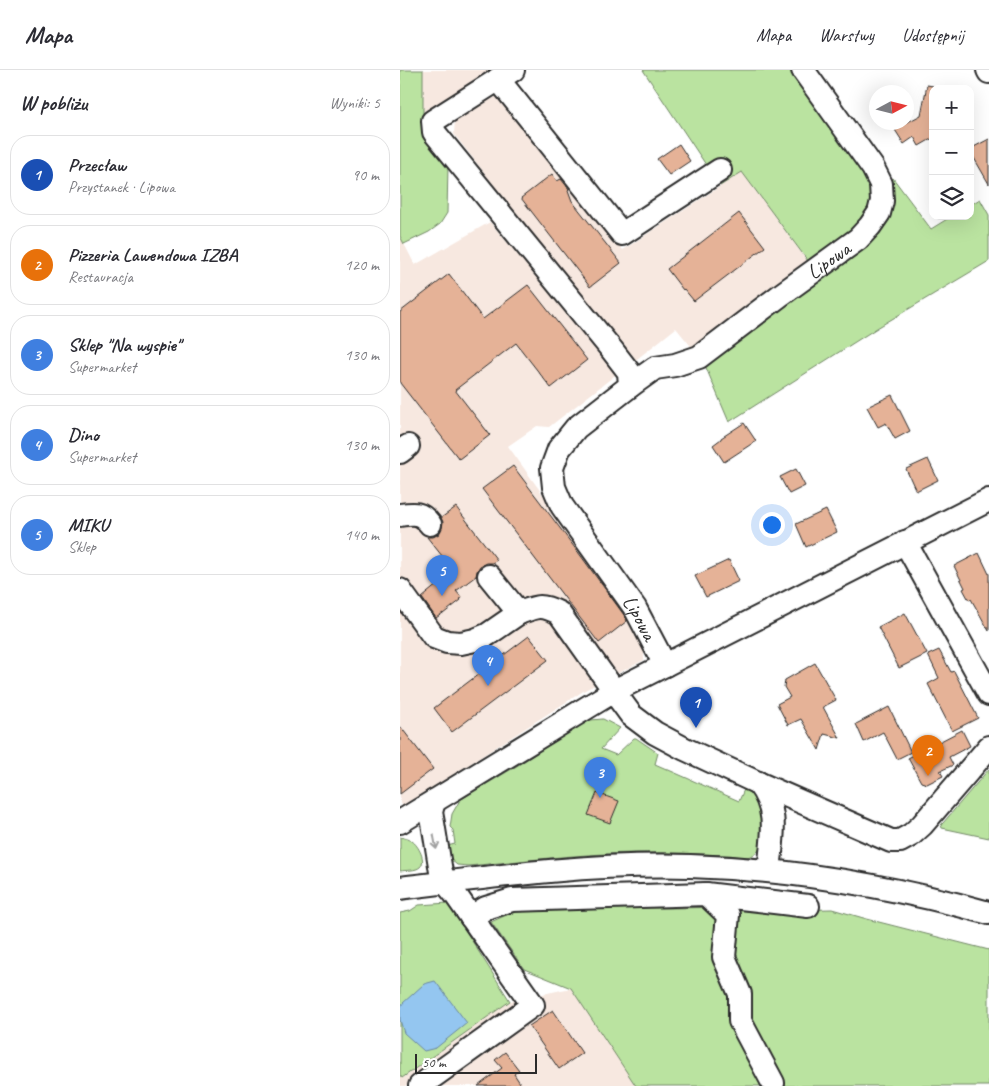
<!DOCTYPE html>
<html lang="pl">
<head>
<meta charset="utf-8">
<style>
	body { margin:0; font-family:Caveat,sans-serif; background:#f2f2f3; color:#2b2b33 }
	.controls { position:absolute; right:15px; top:15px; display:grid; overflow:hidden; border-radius:10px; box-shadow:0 5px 20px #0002 }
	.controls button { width:45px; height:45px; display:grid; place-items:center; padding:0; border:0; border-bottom:1px solid #e1e1e2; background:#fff; color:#2b2b33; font:25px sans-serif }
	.compass { position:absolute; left:469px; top:15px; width:45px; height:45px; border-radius:50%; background:#fff; box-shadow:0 5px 20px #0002; rotate:83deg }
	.scale { position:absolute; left:15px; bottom:12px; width:122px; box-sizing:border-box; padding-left:5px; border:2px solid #2b2b2b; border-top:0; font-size:14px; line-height:18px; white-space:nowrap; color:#2b2b2b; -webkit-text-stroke:4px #fff; paint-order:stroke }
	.you { position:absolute; left:371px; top:454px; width:18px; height:18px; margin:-12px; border:4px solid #fff; border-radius:50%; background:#1a73e8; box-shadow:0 0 0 8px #1a73e833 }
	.badge { display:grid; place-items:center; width:32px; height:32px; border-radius:50%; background:#2b2b2b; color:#fff; font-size:16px; font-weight:700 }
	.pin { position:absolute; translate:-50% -41px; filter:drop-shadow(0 1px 2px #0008) }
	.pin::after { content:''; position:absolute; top:26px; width:18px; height:15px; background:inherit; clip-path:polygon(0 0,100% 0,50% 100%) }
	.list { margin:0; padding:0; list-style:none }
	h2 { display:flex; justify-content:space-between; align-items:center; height:65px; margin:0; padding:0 20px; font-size:21px }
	h2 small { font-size:16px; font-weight:400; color:#7c7c81 }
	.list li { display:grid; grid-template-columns:32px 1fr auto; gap:15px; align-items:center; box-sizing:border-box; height:80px; margin:0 10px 10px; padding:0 10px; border:1px solid #e1e1e2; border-radius:20px }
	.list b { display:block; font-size:19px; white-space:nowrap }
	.list p { margin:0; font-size:16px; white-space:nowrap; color:#7c7c81 }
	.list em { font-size:16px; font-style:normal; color:#7c7c81 }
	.icon { flex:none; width:28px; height:28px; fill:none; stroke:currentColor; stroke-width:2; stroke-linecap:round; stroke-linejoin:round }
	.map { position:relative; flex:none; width:589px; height:1016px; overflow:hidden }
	header { display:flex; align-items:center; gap:30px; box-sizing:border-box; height:70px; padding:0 25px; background:#fff; border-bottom:1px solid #e1e1e2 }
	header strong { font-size:24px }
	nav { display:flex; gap:28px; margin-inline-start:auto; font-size:18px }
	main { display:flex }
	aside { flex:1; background:#fff }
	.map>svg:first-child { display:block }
	.built { fill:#f7e8e0 }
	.green { fill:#bae3a0; stroke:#728766 }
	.water { fill:#94c6f0; stroke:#6a88a1 }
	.building { fill:#e5b297; stroke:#2b2b2b }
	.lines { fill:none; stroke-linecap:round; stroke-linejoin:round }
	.minor-casing { stroke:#2b2b2b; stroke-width:26 }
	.minor { stroke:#fff; stroke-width:22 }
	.oneway { stroke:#a0a0a0 }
	.labels { text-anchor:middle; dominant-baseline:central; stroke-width:4; stroke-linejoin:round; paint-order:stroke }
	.street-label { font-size:21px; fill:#2b2b2b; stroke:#fff }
</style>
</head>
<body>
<header>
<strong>Mapa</strong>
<nav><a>Mapa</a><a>Warstwy</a><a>Udostępnij</a></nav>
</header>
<main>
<aside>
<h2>W pobliżu<small>Wyniki: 5</small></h2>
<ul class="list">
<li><span class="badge" style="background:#1a4fb4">1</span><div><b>Przecław</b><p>Przystanek · Lipowa</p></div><em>90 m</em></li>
<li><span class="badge" style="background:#e8710a">2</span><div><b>Pizzeria Lawendowa IZBA</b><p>Restauracja</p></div><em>120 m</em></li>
<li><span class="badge" style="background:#3f7fe0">3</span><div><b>Sklep &quot;Na wyspie&quot;</b><p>Supermarket</p></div><em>130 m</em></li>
<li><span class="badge" style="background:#3f7fe0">4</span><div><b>Dino</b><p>Supermarket</p></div><em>130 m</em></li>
<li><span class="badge" style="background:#3f7fe0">5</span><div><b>MIKU</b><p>Sklep</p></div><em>140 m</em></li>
</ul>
</aside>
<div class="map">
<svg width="589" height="1016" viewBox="0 0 589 1016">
	<rect width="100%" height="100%" fill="#fff"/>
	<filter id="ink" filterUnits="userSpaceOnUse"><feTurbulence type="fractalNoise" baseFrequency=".02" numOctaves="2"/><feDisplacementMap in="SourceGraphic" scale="10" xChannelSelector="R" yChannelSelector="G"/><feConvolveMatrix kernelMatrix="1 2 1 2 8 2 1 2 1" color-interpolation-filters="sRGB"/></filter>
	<g filter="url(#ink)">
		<g class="built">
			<path d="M23 0H93L23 45Z"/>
			<path d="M99 25 223 180 342 102 408 192 294 280 276 258 232 293 54 64 55 49Z"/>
			<path d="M90 152 218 303 149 357 137 356 108 376 235 553 244 573V590L185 620 3 737 0 733V166L15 195Z"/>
			<path d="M171 918 236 1016H0V1005L3 1008 110 931Z"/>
		</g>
		<g class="green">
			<path d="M0 0H23V45L27 63 48 96 47 143 40 154 29 162 4 174 0 166Z"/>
			<path d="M243 0H391L475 115 471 144 408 191 342 102 320 116Z"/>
			<path d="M493 108 531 159 552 146H570V135L580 129 589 145V191L477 258 329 352 304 293 473 162Z"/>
			<path d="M203 649 220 658 201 679 216 685 234 668H236L258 683 255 694 339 731 346 715 363 735 362 776C358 782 354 786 346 787 308 784 270 782 232 783 177 784 122 791 68 796L57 795 51 790 47 776 55 774 53 760 50 757 52 744 60 730 115 697 182 654 191 650Z"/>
			<path d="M589 699V768L542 758 541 755 543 753Z"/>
			<path d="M0 767C4 768 9 769 12 771 18 775 27 791 20 797 16 801 6 800 0 801Z"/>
			<path d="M48 833 110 931 2 1008 0 1005V843L10 841 19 835Z"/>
			<path d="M126 836 271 838 336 837 384 840 432 839 467 849 589 880V1016H236L171 918 124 899 91 852Z"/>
		</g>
		<path class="water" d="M35 911 67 953 36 978 24 981 4 963 0 950V938L3 933 24 914Z"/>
		<g class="building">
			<path d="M527 15 533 16V68L519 76 514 67 504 74 490 52H508L521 45Z"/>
			<path d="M589 69V114L570 81V79Z"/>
			<path d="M279 74 290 91 269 105 257 89Z"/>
			<path d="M152 104 157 111 161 109 169 119 168 120 172 131 221 193 190 217 121 128Z"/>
			<path d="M339 143 365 177 294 231 284 219 283 220 267 199Z"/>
			<path d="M49 204 83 249 128 215 187 290 151 318 116 273 55 320 90 365 59 389 0 313V242Z"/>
			<path d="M492 325 510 361 495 369 486 353 478 357 467 337Z"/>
			<path d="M344 353 356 371 324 392 313 375 321 369V368Z"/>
			<path d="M528 389 538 410 516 421 506 399Z"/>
			<path d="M113 396 181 486 224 545 227 551 199 573 82 419Z"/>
			<path d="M396 399 405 416 389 424 380 407Z"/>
			<path d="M56 437 97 490 92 493H86L80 496 77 501 76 506 56 521 62 528 60 529 61 530 43 544V543L36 548 22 528 28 523H27L54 501 27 467H33L39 464 42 458 43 452 41 448Z"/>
			<path d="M426 440 437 462 406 477 396 454Z"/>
			<path d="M579 483 589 504V561L571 529 569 530 563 519 565 518 554 496Z"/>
			<path d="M329 490 339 511 306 527 295 506Z"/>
			<path d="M505 543 527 584 499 598 478 557Z"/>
			<path d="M129 566 148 590 52 662 34 638Z"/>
			<path d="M539 580 551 602 554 601 578 648 552 661 528 614 539 608 528 585Z"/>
			<path d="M415 593 436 630 423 637 440 668 424 664 419 680 401 649 388 655 377 634 390 627 384 617 385 610Z"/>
			<path d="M489 637 511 682 497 689 483 662 464 672 456 654Z"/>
			<path d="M0 656 33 699 0 724Z"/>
			<path d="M562 660 570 676 549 687 553 695 540 701 543 706 527 714 521 712 508 688Z"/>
			<path d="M197 723 219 731 210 753 188 745Z"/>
			<path d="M153 940 182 983 159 999 129 956Z"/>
			<path d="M105 982 119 1000 114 1004 122 1016H78L102 998 95 990Z"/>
		</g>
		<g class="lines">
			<defs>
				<g id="minor">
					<path id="s1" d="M113 0 33 51 34 62 212 280 229 302 230 316 176 358 159 379 152 398 154 417 162 436 235 538 265 595"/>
					<path d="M588 0 589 2"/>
					<path d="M98 9 222 164 320 100"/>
					<path id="s2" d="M230 316 255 298 275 295 299 287 382 224 458 169 470 156 479 143 482 131 481 114 473 98 403 0"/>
					<path d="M0 382 8 376"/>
					<path d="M0 445C14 443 21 442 30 454"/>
					<path d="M505 472 589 624"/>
					<path d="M89 506 119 543C138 536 141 534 159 543L208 612 220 630 231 645 255 663 285 679 358 713 491 771H500L511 765 522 755 589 677"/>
					<path d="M0 520 34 567 47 572 61 573 75 570 87 565 119 543"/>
					<path d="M358 713C380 742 372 767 369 801"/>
					<path d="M0 752 214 621 589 430"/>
					<path d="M0 818C96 806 193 793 290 796 392 799 491 816 589 843"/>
					<path d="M306 824 408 836"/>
					<path d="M71 847 86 838 112 830 306 824 328 845 324 887 340 924V951L373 1013"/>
					<path d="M20 1016 133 935 55 824 46 813 41 802 33 753 31 742 34 731"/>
				</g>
			</defs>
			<use href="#minor" class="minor-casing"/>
			<use href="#minor" class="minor"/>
		</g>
		<defs><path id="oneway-shaft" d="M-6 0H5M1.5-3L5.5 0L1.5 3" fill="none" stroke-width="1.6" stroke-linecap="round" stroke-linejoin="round" transform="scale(1.25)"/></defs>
		<use class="oneway" href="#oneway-shaft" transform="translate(35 772) rotate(79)"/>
	</g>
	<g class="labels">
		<g class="street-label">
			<text stroke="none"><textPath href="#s2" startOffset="238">Lipowa</textPath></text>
			<text stroke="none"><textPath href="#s1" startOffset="721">Lipowa</textPath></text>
		</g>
	</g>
</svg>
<div class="controls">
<button>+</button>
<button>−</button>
<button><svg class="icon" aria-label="layers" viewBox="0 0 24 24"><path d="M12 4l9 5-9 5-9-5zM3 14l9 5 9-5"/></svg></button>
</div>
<svg class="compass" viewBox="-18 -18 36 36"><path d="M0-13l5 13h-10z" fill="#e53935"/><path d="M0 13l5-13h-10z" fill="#7c7c81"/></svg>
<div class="scale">50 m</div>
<div class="you"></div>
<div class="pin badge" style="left:296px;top:658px;background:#1a4fb4">1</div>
<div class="pin badge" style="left:528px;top:706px;background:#e8710a">2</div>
<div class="pin badge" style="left:200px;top:728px;background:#3f7fe0">3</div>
<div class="pin badge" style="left:88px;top:616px;background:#3f7fe0">4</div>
<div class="pin badge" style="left:42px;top:526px;background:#3f7fe0">5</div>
</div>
</main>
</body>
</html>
